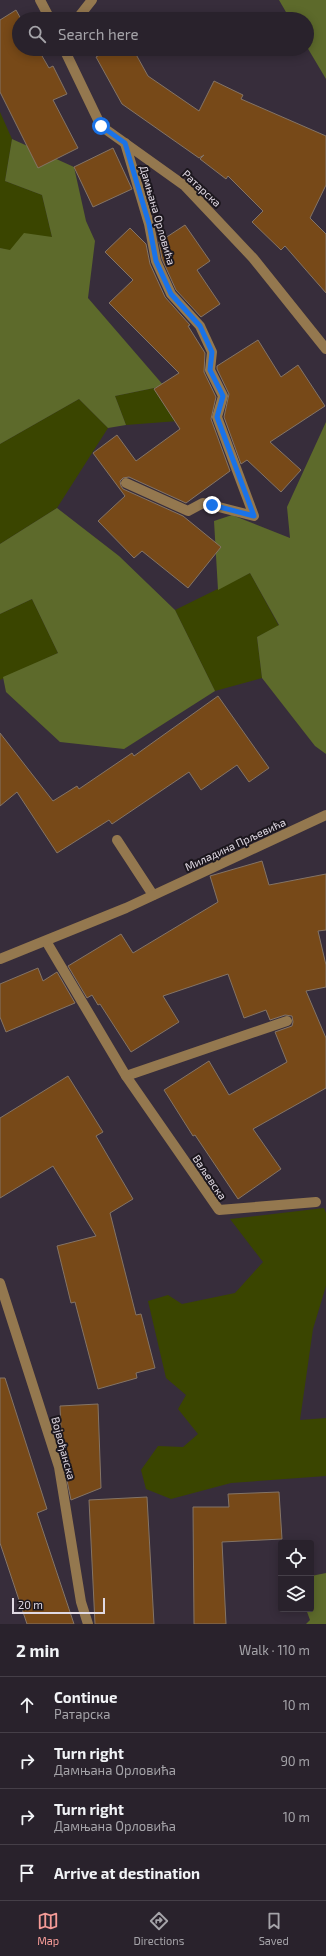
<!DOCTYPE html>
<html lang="en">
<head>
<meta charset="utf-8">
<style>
	body { margin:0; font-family:"Exo 2",sans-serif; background:#352f38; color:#f1f3f6 }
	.controls { position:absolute; right:12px; bottom:12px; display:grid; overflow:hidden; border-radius:4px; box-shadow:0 2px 10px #0003 }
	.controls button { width:36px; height:36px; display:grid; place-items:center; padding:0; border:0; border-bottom:1px solid #453f48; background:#29222c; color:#f1f3f6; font:20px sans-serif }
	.scale { position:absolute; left:12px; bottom:10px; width:93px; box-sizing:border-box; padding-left:4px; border:2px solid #e0d9e3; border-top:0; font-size:11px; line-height:14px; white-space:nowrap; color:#e0d9e3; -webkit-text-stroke:3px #1c171e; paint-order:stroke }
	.stop { position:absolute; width:12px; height:12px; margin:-9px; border:3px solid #1a73e8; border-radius:50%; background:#fff }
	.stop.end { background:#1a73e8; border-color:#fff; box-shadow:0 1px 4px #0008 }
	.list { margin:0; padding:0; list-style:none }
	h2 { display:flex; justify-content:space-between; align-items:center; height:52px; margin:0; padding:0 16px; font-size:17px }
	h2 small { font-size:13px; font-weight:400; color:#a5a4a9 }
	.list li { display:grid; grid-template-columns:26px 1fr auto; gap:12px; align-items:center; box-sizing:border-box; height:56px; padding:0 16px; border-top:1px solid #453f48 }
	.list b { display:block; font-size:15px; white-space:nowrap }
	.list p { margin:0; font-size:13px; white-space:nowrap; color:#a5a4a9 }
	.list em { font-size:13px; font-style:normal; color:#a5a4a9 }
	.icon { flex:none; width:22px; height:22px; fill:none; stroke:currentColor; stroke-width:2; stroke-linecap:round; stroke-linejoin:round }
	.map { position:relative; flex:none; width:326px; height:1624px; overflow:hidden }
	.search { position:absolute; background:#29222c; box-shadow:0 2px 10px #0003; left:12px; right:12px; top:12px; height:44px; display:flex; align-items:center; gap:10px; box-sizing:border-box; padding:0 14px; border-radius:22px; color:#a5a4a9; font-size:15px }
	.sheet { height:276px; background:#29222c }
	nav { display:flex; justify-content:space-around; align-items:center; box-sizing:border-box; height:56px; border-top:1px solid #453f48; background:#29222c; font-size:11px; color:#a5a4a9 }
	nav a { display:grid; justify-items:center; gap:2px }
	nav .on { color:#f59b97 }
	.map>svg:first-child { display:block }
	.green { fill:#3a4500 }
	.forest { fill:#5d6a2b }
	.building { fill:#774918; stroke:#847466 }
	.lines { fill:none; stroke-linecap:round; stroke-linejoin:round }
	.minor { stroke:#94784f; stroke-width:10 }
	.route { stroke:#1a73e8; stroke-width:5 }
	.labels { text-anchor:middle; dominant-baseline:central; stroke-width:4; stroke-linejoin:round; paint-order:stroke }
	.street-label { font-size:11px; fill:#e0d9e3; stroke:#1c171e }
</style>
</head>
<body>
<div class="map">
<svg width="326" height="1624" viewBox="0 0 326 1624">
	<rect width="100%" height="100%" fill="#372d3b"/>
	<g class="green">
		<path d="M0 112 12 139 5 181 42 195 52 237 10 251 0 248Z"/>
		<path d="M164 386 178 421 126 425 115 396Z"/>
		<path d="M79 399 108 428 57 508 0 544V444Z"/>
		<path d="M250 573 279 626 257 637 262 678 215 691 175 610Z"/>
		<path d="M32 599 58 653 0 680V614Z"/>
		<path d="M324 1208 326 1213V1286L313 1329 300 1420 326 1418V1476L231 1483 171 1499 146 1489 141 1470 158 1446 183 1447 198 1434 178 1409 186 1395 166 1378 148 1301 168 1295 182 1304 235 1293 263 1262 230 1219Z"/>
	</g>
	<g class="forest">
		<path d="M279 0H326V79L307 47V19H290Z"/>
		<path d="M12 139 74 167 86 221 95 241 88 298 164 386 115 396 126 425 108 428 79 399 0 444V248L10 250 24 233 52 237 42 195 5 181Z"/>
		<path d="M326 422V754L315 746 262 678 257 637 279 625 250 573 218 590 214 521 232 515 290 538 287 507Z"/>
		<path d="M57 508 119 556 175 610 215 691 124 749 60 742 6 692 3 677 58 653 32 599 0 614V544Z"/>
		<path d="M326 1573V1624H306L310 1620 306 1609H311V1576Z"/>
	</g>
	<g class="building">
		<path d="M16 10 21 19H19V49H38L49 68 53 66 67 94 53 100 78 148 38 168 0 92V20Z"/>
		<path d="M110 49H133L148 76 199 111 214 81 243 95 241 99 326 136V185L310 218 326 234V293L285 246 281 250 252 222 263 211 228 176 226 179 200 159 204 155 199 158 122 104 96 57Z"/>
		<path d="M113 148 132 189 93 207 74 167Z"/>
		<path d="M185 225 210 261 197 270 220 304 201 317 176 290 162 259 159 242Z"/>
		<path d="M130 228 146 244 150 264 165 297 190 325 188 326 205 353 204 372 216 397 211 419 230 471 186 503 129 477 123 478 120 481 121 486 123 489 183 516 221 547 188 588 142 551 134 558 98 521 125 496 93 453 117 435 136 461 180 429 154 389 179 373 109 303 133 280 105 252Z"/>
		<path d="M258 340 281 377 298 365 325 406 270 442 301 470 281 492 247 460 241 464 224 417 229 394 217 369V366Z"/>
		<path d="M218 696 269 768 249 782 237 765 201 790 189 772 112 824 109 820 57 853 17 792 0 806V733L53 801 77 786 79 789 132 753 134 756Z"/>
		<path d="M262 861 269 885 326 874V930L318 931 326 965V987L306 991 326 1038V1088L253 1129 281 1169 238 1199 195 1135 193 1136 164 1090 209 1061 229 1095 287 1062 275 1032 292 1026 293 1022 292 1016 285 1015 270 1020 266 1010 244 1018 228 974 163 996 179 1022 131 1052 100 1004 98 1005 92 995 87 998 68 966 121 934 133 953 218 902 210 876Z"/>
		<path d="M38 968 43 981 57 972 75 1003 6 1032 0 1017V984Z"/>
		<path d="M68 1076 103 1132 96 1136 133 1199 110 1213 136 1315 141 1314 155 1368 136 1373 137 1378 98 1389 75 1302 71 1303 57 1246 96 1236 53 1166 0 1198V1118Z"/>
		<path d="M0 1378H5L47 1509 37 1513 74 1624H27L0 1543Z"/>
		<path d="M98 1404 101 1488 71 1500 62 1456 60 1406Z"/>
		<path d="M279 1492 282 1539 222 1542 226 1624H194L193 1507H229L228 1494Z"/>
		<path d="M147 1497 154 1624H95L89 1500Z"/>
	</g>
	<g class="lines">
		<g class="minor">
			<path d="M40 0 50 19"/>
			<path d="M77 19 92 0"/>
			<path d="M64 49 101 126 185 186 253 258 326 349"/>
			<path d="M125 143 149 224 156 261 171 294 200 326 212 352 210 370 223 396 217 417 254 516 203 503 188 511 126 483"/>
			<path d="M117 840 153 895"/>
			<path d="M46 941 126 1076 219 1210 316 1202"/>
			<path d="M0 959 126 908 326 815"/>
			<path d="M126 1076 287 1021"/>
			<path d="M0 1283 59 1467 81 1602 88 1624"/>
		</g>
	</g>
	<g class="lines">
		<path class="route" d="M101 126 125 143 149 224 156 261 171 294 200 326 212 352 210 370 223 396 217 417 254 516 212 505"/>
	</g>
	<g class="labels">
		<g class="street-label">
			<text transform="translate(202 188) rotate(43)">Ратарска</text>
			<text transform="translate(158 215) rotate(74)">Дамњана Орловића</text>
			<text transform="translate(235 844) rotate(-25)">Миладина Прљевића</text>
			<text transform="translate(210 1177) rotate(56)">Ваљевска</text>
			<text transform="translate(64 1448) rotate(75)">Војвођанска</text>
		</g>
	</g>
</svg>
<div class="controls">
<button><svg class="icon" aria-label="locate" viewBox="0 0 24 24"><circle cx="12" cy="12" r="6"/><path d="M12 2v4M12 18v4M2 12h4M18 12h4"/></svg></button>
<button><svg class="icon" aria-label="layers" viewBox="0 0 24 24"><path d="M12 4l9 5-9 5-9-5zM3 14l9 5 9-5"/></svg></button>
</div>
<div class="scale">20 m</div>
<div class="stop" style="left:101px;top:126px"></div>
<div class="stop end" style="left:212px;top:505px"></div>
<div class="search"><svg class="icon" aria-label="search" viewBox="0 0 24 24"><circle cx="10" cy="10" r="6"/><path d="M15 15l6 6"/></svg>Search here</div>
</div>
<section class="sheet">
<h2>2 min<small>Walk · 110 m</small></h2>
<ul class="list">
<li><svg class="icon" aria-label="ahead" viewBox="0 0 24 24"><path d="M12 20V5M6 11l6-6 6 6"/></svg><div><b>Continue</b><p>Ратарска</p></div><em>10 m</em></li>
<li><svg class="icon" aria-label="right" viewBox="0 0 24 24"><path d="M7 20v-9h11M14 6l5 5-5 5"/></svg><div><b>Turn right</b><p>Дамњана Орловића</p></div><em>90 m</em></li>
<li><svg class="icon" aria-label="right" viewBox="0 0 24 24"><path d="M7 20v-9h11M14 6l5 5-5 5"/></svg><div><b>Turn right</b><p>Дамњана Орловића</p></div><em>10 m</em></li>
<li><svg class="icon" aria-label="arrive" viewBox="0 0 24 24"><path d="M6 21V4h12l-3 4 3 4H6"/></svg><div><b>Arrive at destination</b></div></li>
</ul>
</section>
<nav>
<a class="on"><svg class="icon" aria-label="map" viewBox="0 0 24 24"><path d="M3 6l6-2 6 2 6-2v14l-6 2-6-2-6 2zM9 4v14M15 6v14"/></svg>Map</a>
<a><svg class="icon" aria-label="directions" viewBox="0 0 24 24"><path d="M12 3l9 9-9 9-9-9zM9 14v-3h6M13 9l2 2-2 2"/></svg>Directions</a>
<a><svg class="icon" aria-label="saved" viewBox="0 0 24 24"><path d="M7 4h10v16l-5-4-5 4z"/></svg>Saved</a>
</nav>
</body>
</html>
